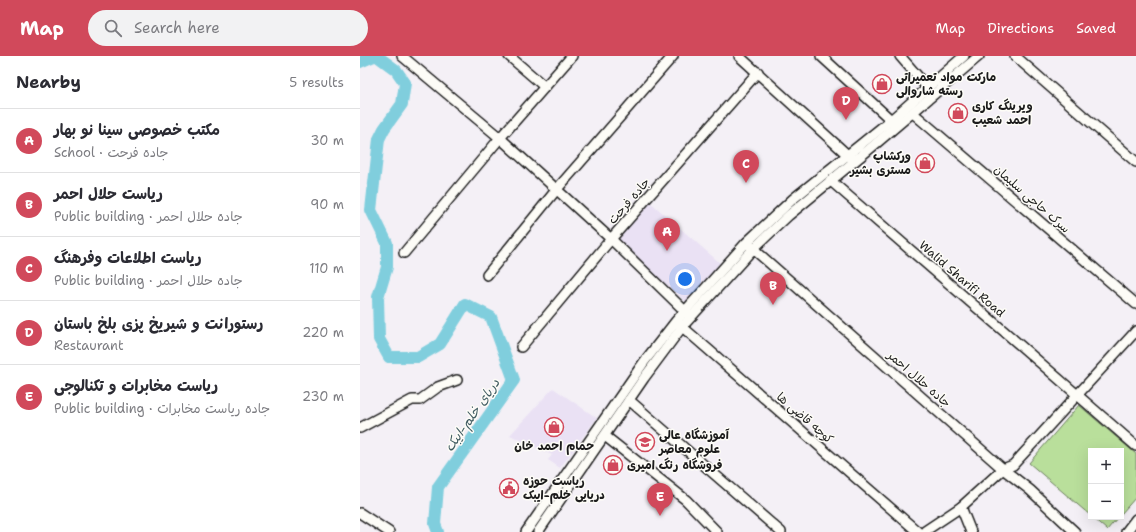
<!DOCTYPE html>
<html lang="en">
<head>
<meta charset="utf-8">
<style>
	body { margin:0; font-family:"Shantell Sans","Playpen Sans Arabic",sans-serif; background:#f2f2f3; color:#2b2b33 }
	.controls { position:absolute; right:12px; bottom:12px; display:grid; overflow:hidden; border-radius:0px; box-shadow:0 4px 16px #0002 }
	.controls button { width:36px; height:36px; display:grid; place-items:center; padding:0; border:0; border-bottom:1px solid #e1e1e2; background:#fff; color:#2b2b33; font:20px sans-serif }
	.you { position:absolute; left:325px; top:223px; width:14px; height:14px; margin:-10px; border:3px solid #fff; border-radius:50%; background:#1a73e8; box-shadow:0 0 0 6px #1a73e833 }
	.badge { display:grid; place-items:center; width:26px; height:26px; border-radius:50%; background:#d1495b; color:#fff; font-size:13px; font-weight:700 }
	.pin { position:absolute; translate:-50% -33px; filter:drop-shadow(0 1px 2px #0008) }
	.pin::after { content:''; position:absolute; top:21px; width:14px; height:12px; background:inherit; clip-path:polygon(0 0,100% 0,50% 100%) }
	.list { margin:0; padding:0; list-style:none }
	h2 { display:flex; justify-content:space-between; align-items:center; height:52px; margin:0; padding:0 16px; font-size:17px }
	h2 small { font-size:13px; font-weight:400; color:#7c7c81 }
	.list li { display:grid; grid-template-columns:26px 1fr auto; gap:12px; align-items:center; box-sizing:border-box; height:64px; padding:0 16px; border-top:1px solid #e1e1e2 }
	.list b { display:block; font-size:15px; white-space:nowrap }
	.list p { margin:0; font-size:13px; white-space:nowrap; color:#7c7c81 }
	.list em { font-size:13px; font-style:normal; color:#7c7c81 }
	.icon { flex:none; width:22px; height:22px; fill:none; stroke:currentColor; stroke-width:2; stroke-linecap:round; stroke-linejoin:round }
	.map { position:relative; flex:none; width:776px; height:476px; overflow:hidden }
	header { display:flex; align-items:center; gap:24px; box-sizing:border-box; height:56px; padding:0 20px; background:#d1495b; color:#fff }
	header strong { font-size:19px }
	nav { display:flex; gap:22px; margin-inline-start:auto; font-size:14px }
	.search { width:280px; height:36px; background:#f2f2f3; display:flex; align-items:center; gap:10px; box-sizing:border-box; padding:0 14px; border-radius:22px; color:#7c7c81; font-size:15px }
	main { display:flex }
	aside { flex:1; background:#fff }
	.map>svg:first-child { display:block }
	.built { fill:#eae1f4 }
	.green { fill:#b9df9b; stroke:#6a7e5c }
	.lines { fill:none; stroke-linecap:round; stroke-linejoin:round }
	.river { stroke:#80cedd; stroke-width:12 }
	.minor-casing { stroke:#1c1c1c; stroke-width:12 }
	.minor { stroke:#fdfcf7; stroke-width:9 }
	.labels { text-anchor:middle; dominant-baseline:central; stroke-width:3; stroke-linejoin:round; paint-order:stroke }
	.poi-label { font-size:12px; font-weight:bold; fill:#1c1c1c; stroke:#fdfcf7; text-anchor:start }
	.street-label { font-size:12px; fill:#1c1c1c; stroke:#fdfcf7 }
	.water-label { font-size:13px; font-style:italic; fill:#3f5a60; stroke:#fdfcf7 }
</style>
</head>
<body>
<header>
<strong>Map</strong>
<div class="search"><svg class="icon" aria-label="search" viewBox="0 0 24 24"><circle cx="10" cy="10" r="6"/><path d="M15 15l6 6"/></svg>Search here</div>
<nav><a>Map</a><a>Directions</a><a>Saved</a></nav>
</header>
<main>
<aside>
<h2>Nearby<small>5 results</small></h2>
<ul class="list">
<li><span class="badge">A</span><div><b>مکتب خصوصی سینا نو بهار</b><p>School · جاده فرحت</p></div><em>30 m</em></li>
<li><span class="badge">B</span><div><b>ریاست حلال احمر</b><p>Public building · جاده حلال احمر</p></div><em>90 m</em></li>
<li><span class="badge">C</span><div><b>ریاست اطلاعات وفرهنگ</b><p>Public building · جاده حلال احمر</p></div><em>110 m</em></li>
<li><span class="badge">D</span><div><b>رستورانت و شیریخ پزی بلخ باستان</b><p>Restaurant</p></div><em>220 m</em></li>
<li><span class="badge">E</span><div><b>ریاست مخابرات و تکنالوجی</b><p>Public building · جاده ریاست مخابرات</p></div><em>230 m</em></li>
</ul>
</aside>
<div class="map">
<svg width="776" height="476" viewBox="0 0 776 476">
	<rect width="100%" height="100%" fill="#f4f0f6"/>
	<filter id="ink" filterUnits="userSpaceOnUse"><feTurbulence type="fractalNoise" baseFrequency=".025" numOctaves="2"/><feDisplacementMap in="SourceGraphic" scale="8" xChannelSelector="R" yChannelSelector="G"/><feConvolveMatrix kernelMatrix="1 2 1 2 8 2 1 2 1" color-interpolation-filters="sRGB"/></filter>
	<g filter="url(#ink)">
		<g class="built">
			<path d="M289 145 360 207 326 246 254 183Z"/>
			<path d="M193 332 237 362 200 412 188 404 192 399 150 379Z"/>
		</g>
		<g class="green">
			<path d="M719 349 776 398V441L761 458V395H731V460L669 407Z"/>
			<path d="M732 461H758L747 474Z"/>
		</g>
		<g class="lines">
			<g class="river">
				<path d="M17 0 36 14 45 27 42 48 24 73 19 83 11 154 27 187V211L18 241 19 283 29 301H58L80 288 105 248 131 261 154 324 78 431 75 468 78 476"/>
				<path d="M0 6 14 0"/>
			</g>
			<defs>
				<g id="minor">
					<path d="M42 0 140 82 251 183 330 260"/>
					<path d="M149 0 185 31"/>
					<path d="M379 0 492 103"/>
					<path d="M461 0 531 64"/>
					<path d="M540 0 567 31"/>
					<path d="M655 0 776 106"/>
					<path d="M553 57 776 248"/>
					<path d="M471 125 776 390"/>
					<path d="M389 189 643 413 670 434 715 476"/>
					<path d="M44 197 140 82 212 0"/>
					<path d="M127 219 197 133 313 0"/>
					<path d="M319 268 558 476"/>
					<path d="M161 291 251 183 398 16"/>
					<path d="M269 344 421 476"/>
					<path d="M0 372 52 344H60L78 331 97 324"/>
					<path d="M245 380 326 444 357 476"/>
					<path d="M601 451 611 476"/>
					<path d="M0 457 29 476"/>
					<path d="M565 475 601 451 643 413 653 409 776 275"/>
					<path d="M166 476 284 306 316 265 386 187 433 143 531 64 604 0"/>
					<path d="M178 476 284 322 322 271 393 193 429 159 513 90 619 0"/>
					<path d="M766 476 776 463"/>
				</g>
			</defs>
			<use href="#minor" class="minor-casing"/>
			<use href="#minor" class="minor"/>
		</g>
	</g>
	<defs>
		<symbol id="shop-ring" viewBox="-11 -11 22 22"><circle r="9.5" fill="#fdfcf7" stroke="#d1495b" stroke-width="1.5"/><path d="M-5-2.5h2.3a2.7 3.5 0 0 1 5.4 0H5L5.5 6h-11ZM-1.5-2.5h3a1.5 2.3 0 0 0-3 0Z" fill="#d1495b"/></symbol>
		<symbol id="school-ring" viewBox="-11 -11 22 22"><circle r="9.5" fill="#fdfcf7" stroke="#d1495b" stroke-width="1.5"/><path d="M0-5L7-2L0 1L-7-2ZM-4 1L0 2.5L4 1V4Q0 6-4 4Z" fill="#d1495b"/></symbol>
		<symbol id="civic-ring" viewBox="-11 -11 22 22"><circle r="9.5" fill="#fdfcf7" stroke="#d1495b" stroke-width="1.5"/><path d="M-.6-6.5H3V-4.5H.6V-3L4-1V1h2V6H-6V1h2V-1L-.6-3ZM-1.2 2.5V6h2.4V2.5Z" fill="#d1495b"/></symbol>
	</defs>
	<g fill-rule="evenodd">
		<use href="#shop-ring" x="511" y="17" width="22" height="22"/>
		<use href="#shop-ring" x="587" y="46" width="22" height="22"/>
		<use href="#shop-ring" x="554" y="96" width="22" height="22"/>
		<use href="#shop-ring" x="183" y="360" width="22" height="22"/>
		<use href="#school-ring" x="274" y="375" width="22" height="22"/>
		<use href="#shop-ring" x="242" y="398" width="22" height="22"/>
		<use href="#civic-ring" x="138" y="421" width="22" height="22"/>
	</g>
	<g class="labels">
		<g class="poi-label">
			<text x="536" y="21">مارکت مواد تعمیراتی<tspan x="536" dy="14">رسته شاروالی</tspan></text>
			<text x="612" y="50">ویرینگ کاری<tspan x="612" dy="14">احمد شعیب</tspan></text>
			<text x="551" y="100" text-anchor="end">ورکشاپ<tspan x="551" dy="14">مستری بشیر</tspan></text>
			<text x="299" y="379">آموزشگاه عالی<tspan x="299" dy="14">علوم معاصر</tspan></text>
			<text x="194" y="390" text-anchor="middle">حمام احمد خان</text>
			<text x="267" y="409">فروشگاه رنگ امیری</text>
			<text x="163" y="425">ریاست حوزه<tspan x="163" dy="14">دریایی خلم-ایبک</tspan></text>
		</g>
		<g class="street-label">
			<text transform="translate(672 143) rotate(41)">سرک حاجی سلیمان</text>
			<text transform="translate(269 145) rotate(-49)">جاده فرحت</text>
			<text transform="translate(602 223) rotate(41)">Walid Sharifi Road</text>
			<text transform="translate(559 323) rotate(41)">جاده حلال احمر</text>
			<text transform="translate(445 362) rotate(41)">کوچه قاضی ها</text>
		</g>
		<g class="water-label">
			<text transform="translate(112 359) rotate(-55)">دریای خلم-ایبک</text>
		</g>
	</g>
</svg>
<div class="controls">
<button>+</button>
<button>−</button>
</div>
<div class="you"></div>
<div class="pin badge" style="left:307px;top:195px">A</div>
<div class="pin badge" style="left:413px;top:249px">B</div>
<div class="pin badge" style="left:386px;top:127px">C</div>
<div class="pin badge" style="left:486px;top:64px">D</div>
<div class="pin badge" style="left:300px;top:460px">E</div>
</div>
</main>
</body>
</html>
